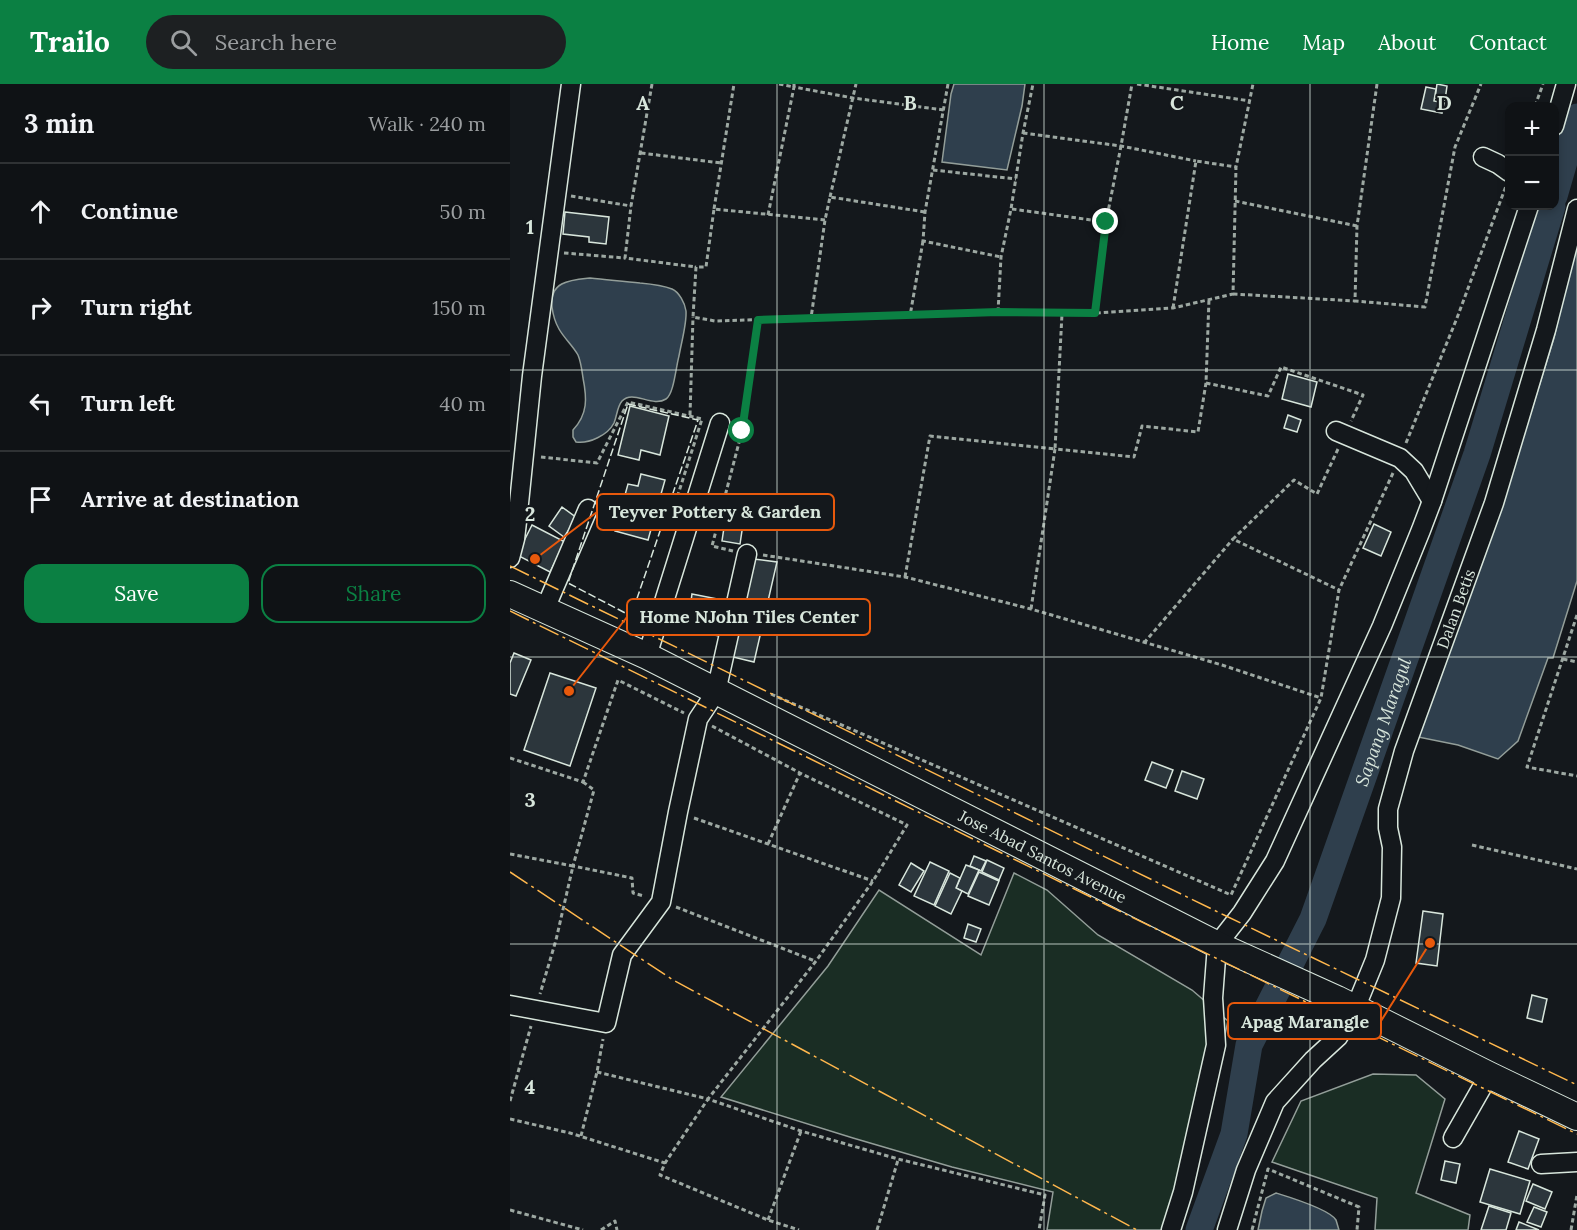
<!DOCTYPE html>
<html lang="en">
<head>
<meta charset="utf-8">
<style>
	body { margin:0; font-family:Lora,serif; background:#1d2022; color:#f1f3f6 }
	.controls { position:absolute; right:18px; top:18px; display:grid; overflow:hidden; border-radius:12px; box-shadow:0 3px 9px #0003 }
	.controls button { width:54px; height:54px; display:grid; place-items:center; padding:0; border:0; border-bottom:2px solid #2f3234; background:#0f1215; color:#f1f3f6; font:30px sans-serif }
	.stop { position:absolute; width:18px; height:18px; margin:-14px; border:4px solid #0b8043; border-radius:50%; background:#fff }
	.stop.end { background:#0b8043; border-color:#fff; box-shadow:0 2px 6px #0008 }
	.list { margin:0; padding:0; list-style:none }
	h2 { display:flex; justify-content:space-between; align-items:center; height:78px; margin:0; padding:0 24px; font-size:26px }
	h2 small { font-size:20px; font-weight:400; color:#9b9ea0 }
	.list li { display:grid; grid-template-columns:39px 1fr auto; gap:18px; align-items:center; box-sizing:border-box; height:96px; padding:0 24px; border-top:2px solid #2f3234 }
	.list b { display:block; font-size:22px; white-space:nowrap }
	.list em { font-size:20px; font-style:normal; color:#9b9ea0 }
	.actions { display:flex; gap:12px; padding:18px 24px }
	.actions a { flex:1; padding:14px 0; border:2px solid #0b8043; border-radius:18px; text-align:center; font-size:21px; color:#0b8043 }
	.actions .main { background:#0b8043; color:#fff }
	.icon { flex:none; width:33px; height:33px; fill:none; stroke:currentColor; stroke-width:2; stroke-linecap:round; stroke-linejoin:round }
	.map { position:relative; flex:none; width:1067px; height:1146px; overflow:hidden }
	header { display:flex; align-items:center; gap:36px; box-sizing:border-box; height:84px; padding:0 30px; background:#0b8043; color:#fff }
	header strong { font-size:28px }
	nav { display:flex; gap:33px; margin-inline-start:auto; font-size:21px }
	.search { width:420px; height:54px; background:#1d2022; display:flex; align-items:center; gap:15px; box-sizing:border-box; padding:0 21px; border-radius:33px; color:#9b9ea0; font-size:22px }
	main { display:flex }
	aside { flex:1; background:#0f1215 }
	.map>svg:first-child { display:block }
	.green { fill:#1a2d24; stroke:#939e99; stroke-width:1.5 }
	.water { fill:#2f3f4d; stroke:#939e99; stroke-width:1.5 }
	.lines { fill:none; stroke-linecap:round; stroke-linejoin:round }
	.river { stroke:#2f3f4d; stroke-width:27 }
	.building { fill:#2c363c; stroke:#d8e6dc; stroke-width:1.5 }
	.minor-casing { stroke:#d8e6dc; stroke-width:21 }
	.highway-casing { stroke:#d8e6dc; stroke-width:28 }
	.path { stroke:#9da8a2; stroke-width:3; stroke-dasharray:4.5 3; stroke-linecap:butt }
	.minor { stroke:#14181c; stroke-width:18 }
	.highway { stroke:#14181c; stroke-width:26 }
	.fence { stroke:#d8e6dc; stroke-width:1.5; stroke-dasharray:8 3; stroke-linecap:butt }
	.power { stroke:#ffb74d; stroke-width:1.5; stroke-dasharray:21 4.5 3 4.5; stroke-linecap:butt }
	.route { stroke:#0b8043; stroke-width:8 }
	.grid { fill:none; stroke:#d8e6dc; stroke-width:1.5; stroke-opacity:0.55 }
	.labels { text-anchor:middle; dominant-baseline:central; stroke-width:4.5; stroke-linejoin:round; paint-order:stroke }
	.street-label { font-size:16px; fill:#d8e6dc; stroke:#14181c }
	.water-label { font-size:18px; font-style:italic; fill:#d8e6dc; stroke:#14181c }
	.grid-label { font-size:20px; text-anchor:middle; font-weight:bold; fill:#d8e6dc; stroke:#14181c; stroke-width:4.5; stroke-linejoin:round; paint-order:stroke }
	.leader { fill:none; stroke:#e8590c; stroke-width:2 }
	.callout-dot { fill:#e8590c; stroke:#14181c; stroke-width:2 }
	.callout { fill:#14181c; stroke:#e8590c; stroke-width:2 }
	.callout-label { font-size:18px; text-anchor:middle; font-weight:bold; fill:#d8e6dc }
</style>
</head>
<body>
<header>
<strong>Trailo</strong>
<div class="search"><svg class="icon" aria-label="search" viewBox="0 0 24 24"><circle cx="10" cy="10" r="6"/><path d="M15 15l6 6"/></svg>Search here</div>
<nav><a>Home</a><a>Map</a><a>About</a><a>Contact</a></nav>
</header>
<main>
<aside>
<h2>3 min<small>Walk · 240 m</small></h2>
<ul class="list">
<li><svg class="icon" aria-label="ahead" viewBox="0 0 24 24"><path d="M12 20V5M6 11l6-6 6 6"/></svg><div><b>Continue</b></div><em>50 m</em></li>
<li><svg class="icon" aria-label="right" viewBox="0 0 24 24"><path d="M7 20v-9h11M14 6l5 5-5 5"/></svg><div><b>Turn right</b></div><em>150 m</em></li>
<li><svg class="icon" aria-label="left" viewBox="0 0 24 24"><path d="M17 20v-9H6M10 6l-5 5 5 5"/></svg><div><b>Turn left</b></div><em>40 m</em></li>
<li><svg class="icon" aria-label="arrive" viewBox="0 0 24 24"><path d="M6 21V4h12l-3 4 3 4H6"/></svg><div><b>Arrive at destination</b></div></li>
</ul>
<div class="actions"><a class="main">Save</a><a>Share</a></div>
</aside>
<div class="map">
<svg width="1067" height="1146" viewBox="0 0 1067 1146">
	<rect width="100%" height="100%" fill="#14181c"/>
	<g class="green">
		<path d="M504 789 537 806 588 851 682 906 718 937 704 999 655 1146H537L543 1108 442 1083 343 1054 211 1013 318 882 369 806 471 871Z"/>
		<path d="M863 990 906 991 935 1015 906 1109 960 1131 958 1146H865L867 1114 762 1078 791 1017Z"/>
	</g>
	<g class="water">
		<path d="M444 0H515L512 22 497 86 432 78 441 10Z"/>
		<path d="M1067 161V497L1043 574H1038L1008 657 988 675 948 661 903 652 1017 341 1044 254 1059 187Z"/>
		<path d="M80 194C97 196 114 197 130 199 141 200 152 201 162 205 169 208 175 219 176 227 177 239 171 260 169 272 166 282 164 310 156 315 142 324 123 305 112 317 107 323 107 332 104 339 98 351 79 360 66 358L63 353V346C78 330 77 314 73 294 72 287 71 278 68 271 63 262 54 254 49 245 45 238 43 231 42 223 39 197 61 196 80 194Z"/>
		<path d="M766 1109C779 1113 819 1125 826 1136 827 1139 828 1143 829 1146H748L752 1127 756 1114Z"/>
	</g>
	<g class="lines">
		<g class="river">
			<path d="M1044 112 1067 33"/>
			<path id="s1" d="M689 1146 724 1050 739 961 803 835 967 370 1042 122"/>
		</g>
	</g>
	<g class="building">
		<path d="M927 0 937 2 935 16 925 14Z"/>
		<path d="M916 3 926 5 924 17 934 19 932 29 911 25Z"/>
		<path d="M55 128 99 133 96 160 79 158V153L53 150Z"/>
		<path d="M778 290 807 298 801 323 772 315Z"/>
		<path d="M120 322 159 332 150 371 131 366 129 376 108 371Z"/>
		<path d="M778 331 791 336 787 348 774 344Z"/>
		<path d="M131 390 155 396 138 456 105 447 118 400 128 402Z"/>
		<path d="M52 423 67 434 54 453 39 442Z"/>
		<path d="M215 437 233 440 230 460 212 457Z"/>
		<path d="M864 440 881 448 871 472 853 464Z"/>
		<path d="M22 441 55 458 40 488 7 471Z"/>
		<path d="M244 475 267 478 244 578 223 573Z"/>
		<path d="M182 510 223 518 214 553 177 546Z"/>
		<path d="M4 569 21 576 6 612 0 610V579Z"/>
		<path d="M40 589 86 604 60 682 14 666Z"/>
		<path d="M642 678 663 686 656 704 635 696Z"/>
		<path d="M672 687 694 695 687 715 665 707Z"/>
		<path d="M464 772 476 777 471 787 460 782Z"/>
		<path d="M477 776 494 784 489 796 472 788Z"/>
		<path d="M420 778 439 787 424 821 404 812Z"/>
		<path d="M401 779 414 787 401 808 389 801Z"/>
		<path d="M456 781 469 786 458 810 446 804Z"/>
		<path d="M469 788 489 797 479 821 458 812Z"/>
		<path d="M440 789 450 794 446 804 452 807 441 830 425 822Z"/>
		<path d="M913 827 933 830 927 882 906 879Z"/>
		<path d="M458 840 471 845 466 858 454 854Z"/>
		<path d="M1022 911 1037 915 1032 938 1017 934Z"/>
		<path d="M1009 1047 1029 1055 1018 1085 998 1078Z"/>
		<path d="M935 1077 950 1080 946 1099 931 1096Z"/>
		<path d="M980 1085 1020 1097 1010 1130 970 1118Z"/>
		<path d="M1023 1100 1042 1108 1035 1125 1016 1117Z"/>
		<path d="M979 1122 1001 1129 996 1146H971Z"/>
		<path d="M1024 1123 1037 1128 1031 1143 1017 1138Z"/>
		<path d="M1009 1138 1029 1146H1006Z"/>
	</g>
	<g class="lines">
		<defs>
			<g id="minor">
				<path d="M1044 42 1056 0"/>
				<path d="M973 73 988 80 999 88"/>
				<path d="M826 347 890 374 904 387 922 417"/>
				<path d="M0 474 5 455 8 429 22 292 61 0"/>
				<path d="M35 525 78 425"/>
				<path d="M137 572 210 339"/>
				<path d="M0 921 96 939 112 871 151 818 168 728 188 635 206 608 237 470"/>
				<path d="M943 1054 979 991"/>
				<path d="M1031 1080 1067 1078"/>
				<path d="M661 1146 673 1108 706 961 703 914 707 861 732 829 765 777 872 542 911 446 922 417 1019 122"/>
				<path id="s2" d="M717 1146 736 1086 765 1018 803 976 828 953 845 925 865 876 881 814 882 763 878 744V725L894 667 984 419 1036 246 1067 125"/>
			</g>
			<g id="highway">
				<path id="s3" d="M0 510 137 572 712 863 827 915 979 991 1067 1033"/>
			</g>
		</defs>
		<use href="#minor" class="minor-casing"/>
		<use href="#highway" class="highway-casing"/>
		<g class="path">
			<path d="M142 0 121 122 115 174 186 183"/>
			<path d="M269 0 284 3V0"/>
			<path d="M438 0 415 128 413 157 491 173"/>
			<path d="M627 0 740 17"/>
			<path d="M867 0 847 142 845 217 915 223 945 63 971 0"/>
			<path d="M1025 22 1033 0"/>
			<path d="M513 49 611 62 686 77"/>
			<path d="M131 69 211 79"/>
			<path d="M423 86 506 95"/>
			<path d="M61 112 121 122"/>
			<path d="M320 113 346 0"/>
			<path d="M725 117 847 142"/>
			<path d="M204 125 224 0"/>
			<path d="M502 125 596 138"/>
			<path d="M258 131 284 3 343 14 434 26"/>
			<path d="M315 136 204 125 196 183H186L183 233 205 237 301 234 315 136 320 113 415 128"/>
			<path d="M413 157 400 232 488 228 585 229 663 224 723 210 726 83 743 0"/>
			<path d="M54 169 115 174"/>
			<path d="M723 210 845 217"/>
			<path d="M663 224 686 77 726 83"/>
			<path d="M488 228 491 173 501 125 513 49 523 0"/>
			<path d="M585 229 596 138 611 62 622 0"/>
			<path d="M301 234 400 232"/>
			<path d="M696 299 758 312 771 283 853 311 841 337"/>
			<path d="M180 331 183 233"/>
			<path d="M896 359 947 234 996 102"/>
			<path d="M828 365 807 410 784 396 723 455 829 506"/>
			<path d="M31 373 87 379 118 318 192 335 166 417"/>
			<path d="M223 467 202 462 232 347 248 236"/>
			<path d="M253 471 395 493 521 525 712 581 811 614"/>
			<path d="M395 493 420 352 545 365 552 230"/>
			<path d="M521 525 545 365 624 373 632 342 688 348 696 299 699 215"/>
			<path d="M1067 531 1017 683 1067 692"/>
			<path d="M634 559 723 455"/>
			<path d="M1053 575 1067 578"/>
			<path d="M261 610 721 811 811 614 829 506 883 389"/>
			<path d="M202 642 290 689 397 741 363 797 306 877 198 1015 291 1047 388 1075 535 1111 529 1146"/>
			<path d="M0 674 73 698 108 596 174 629"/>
			<path d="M73 698 84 706 63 782 122 794 123 809 134 812"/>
			<path d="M184 734 363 797"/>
			<path d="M258 760 290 689"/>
			<path d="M962 761 1067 785"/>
			<path d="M0 770 63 782 46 856 30 910"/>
			<path d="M166 823 305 877"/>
			<path d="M87 988 198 1015 155 1079"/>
			<path d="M0 1017 21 942"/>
			<path d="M0 1035 60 1049 155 1079 150 1091 258 1136 289 1146"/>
			<path d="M71 1052 87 988 93 955"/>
			<path d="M0 1126 73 1146"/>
			<path d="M258 1136 291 1047"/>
			<path d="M91 1146 105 1137 107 1146"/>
			<path d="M367 1146 388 1076"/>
			<path d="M742 1146 758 1085 849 1123 847 1146"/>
			<path d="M1061 1146 1067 1111"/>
		</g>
		<use href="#minor" class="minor"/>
		<use href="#highway" class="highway"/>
		<path class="fence" d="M118 320 188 336 121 532 58 499Z"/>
		<g class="power">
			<path d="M0 482 714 831 1067 1001"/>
			<path d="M0 527 597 821 1067 1050"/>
			<path d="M0 788 163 896 627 1146"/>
		</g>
	</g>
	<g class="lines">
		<path class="route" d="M232 347 248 236 488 228 585 229 596 138"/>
	</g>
	<path class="grid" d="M267 0V1146M534 0V1146M800 0V1146M0 286H1067M0 573H1067M0 860H1067"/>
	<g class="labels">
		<g class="street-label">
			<text stroke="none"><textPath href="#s2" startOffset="678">Dalan Betis</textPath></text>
			<text stroke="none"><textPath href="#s3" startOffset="594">Jose Abad Santos Avenue</textPath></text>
		</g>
		<g class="water-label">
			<text stroke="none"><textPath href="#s1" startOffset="543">Sapang Maragul</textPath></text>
		</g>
	</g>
	<g class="grid-label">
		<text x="133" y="26">A</text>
		<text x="400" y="26">B</text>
		<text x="667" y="26">C</text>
		<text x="934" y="26">D</text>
		<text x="20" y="150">1</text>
		<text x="20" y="437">2</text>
		<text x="20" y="723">3</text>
		<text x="20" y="1010">4</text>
	</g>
	<path class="leader" d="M25 475L87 428M59 607L117 533M920 859L871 937"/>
	<g class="callout-dot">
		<circle cx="25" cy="475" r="6"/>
		<circle cx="59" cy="607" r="6"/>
		<circle cx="920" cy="859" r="6"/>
	</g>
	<g class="callout">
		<rect x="87" y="410" width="237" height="36" rx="6"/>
		<rect x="117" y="515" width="243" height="36" rx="6"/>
		<rect x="718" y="919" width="153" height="36" rx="6"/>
	</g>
	<g class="callout-label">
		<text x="205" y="434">Teyver Pottery &amp; Garden</text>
		<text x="239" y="539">Home NJohn Tiles Center</text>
		<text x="795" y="944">Apag Marangle</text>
	</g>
</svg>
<div class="controls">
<button>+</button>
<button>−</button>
</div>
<div class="stop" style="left:232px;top:347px"></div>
<div class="stop end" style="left:596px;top:138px"></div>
</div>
</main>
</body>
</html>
